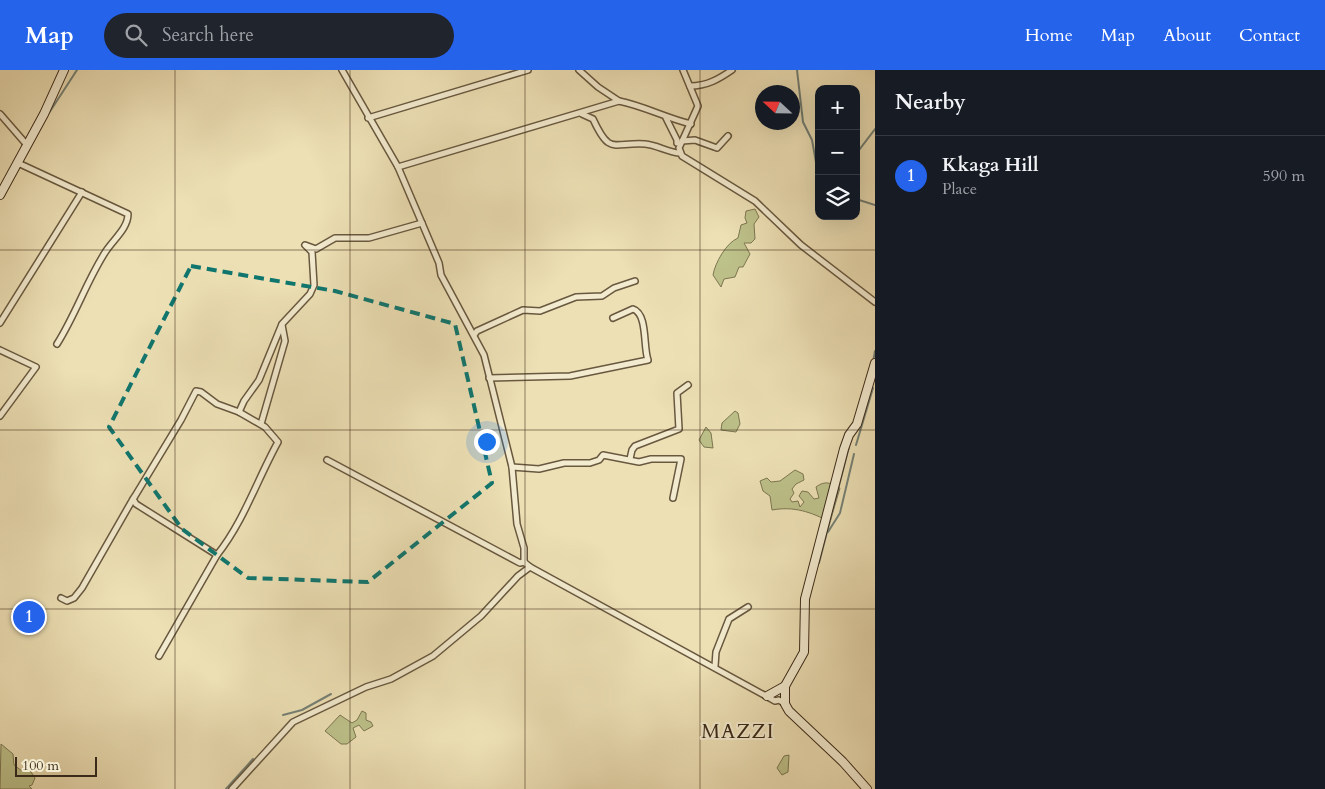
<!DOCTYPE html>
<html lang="en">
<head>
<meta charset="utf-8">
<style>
	body { margin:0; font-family:Cardo,serif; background:#20242c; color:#f1f3f6 }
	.controls { position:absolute; right:15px; top:15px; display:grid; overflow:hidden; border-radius:10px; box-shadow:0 5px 20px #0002 }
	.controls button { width:45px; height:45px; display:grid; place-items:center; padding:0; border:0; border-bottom:1px solid #363941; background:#171b24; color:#f1f3f6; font:25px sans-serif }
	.compass { position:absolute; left:755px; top:15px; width:45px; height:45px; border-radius:50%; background:#171b24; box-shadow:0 5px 20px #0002; rotate:292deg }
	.scale { position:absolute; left:15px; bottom:12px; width:82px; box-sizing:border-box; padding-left:5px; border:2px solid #3c2a18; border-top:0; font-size:14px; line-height:18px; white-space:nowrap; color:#3c2a18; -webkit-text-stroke:4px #f3ebcf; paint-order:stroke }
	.you { position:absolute; left:486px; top:371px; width:18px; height:18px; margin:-12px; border:4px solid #fff; border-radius:50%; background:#1a73e8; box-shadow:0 0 0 8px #1a73e833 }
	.badge { display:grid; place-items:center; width:32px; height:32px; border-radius:50%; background:#2563eb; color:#fff; font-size:16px; font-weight:700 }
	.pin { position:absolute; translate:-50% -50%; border:2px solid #fff; box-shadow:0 1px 5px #0006 }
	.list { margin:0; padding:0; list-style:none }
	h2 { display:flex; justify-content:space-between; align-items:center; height:65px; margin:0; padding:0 20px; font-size:21px }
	h2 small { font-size:16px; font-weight:400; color:#9ea1a6 }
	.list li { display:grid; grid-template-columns:32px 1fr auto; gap:15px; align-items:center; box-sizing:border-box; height:80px; padding:0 20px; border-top:1px solid #363941 }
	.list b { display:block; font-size:19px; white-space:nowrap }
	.list p { margin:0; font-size:16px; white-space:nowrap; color:#9ea1a6 }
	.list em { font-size:16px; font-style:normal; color:#9ea1a6 }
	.icon { flex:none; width:28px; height:28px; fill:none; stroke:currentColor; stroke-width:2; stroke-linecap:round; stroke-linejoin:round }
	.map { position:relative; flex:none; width:875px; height:719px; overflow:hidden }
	header { display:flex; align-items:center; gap:30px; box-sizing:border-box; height:70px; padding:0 25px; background:#2563eb; color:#fff }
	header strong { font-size:24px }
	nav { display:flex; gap:28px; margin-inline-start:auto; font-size:18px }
	.search { width:350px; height:45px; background:#20242c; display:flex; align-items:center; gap:12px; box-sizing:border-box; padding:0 18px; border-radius:28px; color:#9ea1a6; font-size:19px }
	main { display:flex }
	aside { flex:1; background:#171b24 }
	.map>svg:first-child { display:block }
	.green { fill:#bdc18a; stroke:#7c7651 }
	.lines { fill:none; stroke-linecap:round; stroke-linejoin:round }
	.stream { stroke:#758176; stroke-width:2 }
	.street-casing { stroke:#68583f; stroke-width:8 }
	.secondary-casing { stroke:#3c2a18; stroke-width:10 }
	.street { stroke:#f3ebcf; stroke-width:5 }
	.secondary { stroke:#f3ebcf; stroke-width:8 }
	.marked { fill:none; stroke:#0f766e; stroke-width:4; stroke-dasharray:10 6; stroke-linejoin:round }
	.grid { fill:none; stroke:#3c2a18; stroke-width:1; stroke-opacity:0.55 }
	.labels { text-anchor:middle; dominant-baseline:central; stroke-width:4; stroke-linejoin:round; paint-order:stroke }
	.quarter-label { font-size:20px; letter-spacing:1px; fill:#3c2a18; stroke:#f3ebcf }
</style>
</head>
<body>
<header>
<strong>Map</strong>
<div class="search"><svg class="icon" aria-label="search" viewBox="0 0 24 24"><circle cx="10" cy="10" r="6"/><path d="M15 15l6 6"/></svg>Search here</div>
<nav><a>Home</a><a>Map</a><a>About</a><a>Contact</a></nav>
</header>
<main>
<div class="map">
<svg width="875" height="719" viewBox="0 0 875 719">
	<rect width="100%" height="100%" fill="#ede0b5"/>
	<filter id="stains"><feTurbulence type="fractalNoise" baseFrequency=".004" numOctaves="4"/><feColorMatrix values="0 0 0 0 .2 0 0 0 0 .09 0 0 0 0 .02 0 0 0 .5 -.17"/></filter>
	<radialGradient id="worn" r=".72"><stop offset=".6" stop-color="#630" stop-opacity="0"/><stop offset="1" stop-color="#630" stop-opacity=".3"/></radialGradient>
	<g class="green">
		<path d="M755 139 759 147 754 154 755 169 751 173H744L750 184 743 197H739L735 207 724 209 721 217 713 205C715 193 726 173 738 168L741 155 747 153 745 148 746 141Z"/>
		<path d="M735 341 738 343 740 354 736 362 721 360 722 353Z"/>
		<path d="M706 357 711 363 713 378 704 377 699 370Z"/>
		<path d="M795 400 803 404 804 410 796 414 792 419 794 423 790 429 792 432 798 431 800 437 804 432 799 426 802 421 808 422 814 429 819 428 816 417C825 410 831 413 840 418L830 452C811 442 794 436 772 440L770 426 763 421 760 411 767 408 771 412 780 411Z"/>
		<path d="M362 641 366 643V650L371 652 373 656 364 661 359 655 353 658 356 667 347 674H341L325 661 340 645 352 653 357 650Z"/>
		<path d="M1 674 13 684 14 695 22 701 29 699 35 708 32 715 29 716 32 719H0Z"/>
		<path d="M789 685 788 702 782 705 777 698 784 686Z"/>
	</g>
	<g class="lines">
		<g class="stream">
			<path d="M797 0 803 52 812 70 819 109"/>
			<path d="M47 46 77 0"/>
			<path d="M697 74 715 80"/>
			<path d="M719 78 726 71"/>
			<path d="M856 84 875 59"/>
			<path d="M856 129 875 135"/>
			<path d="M873 292 875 281"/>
			<path d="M856 375 873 318"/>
			<path d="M828 462 840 443 854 384"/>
			<path d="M819 493 849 377"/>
			<path d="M283 645 302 640 331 624"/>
			<path d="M226 719 253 689"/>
		</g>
		<defs>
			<g id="street">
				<path d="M342 0 398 97 439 193 441 205 484 285 512 397 517 454 524 478V492"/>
				<path d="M579 0 598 17 619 31"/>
				<path d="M683 0 698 36 679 78 682 86 755 131 801 175 875 232"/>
				<path d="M690 16C707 16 719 9 732 0"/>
				<path d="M0 44 27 75"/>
				<path d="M582 44 593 49C610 86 613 72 645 74 657 75 667 82 679 83"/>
				<path d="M368 48 528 0"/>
				<path d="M666 48 677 70V73"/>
				<path d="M682 71 695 70 717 78 728 66"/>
				<path d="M18 93 128 144C128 158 114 169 106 181 87 210 76 244 57 274"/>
				<path d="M398 97 619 31C644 36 666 48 691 54"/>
				<path d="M0 253 82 122"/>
				<path d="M474 265 477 261 523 240 540 241 576 227 602 226 614 218 635 211"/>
				<path d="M0 280 36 297 0 346"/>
				<path d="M489 308 570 306 648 290C643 277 648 244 633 239L613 248"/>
				<path d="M239 342 244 331 259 310 282 254 310 224 314 215 312 182 305 175 316 179 335 168H369L422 153"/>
				<path d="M261 354 285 271 282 255"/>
				<path d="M630 389 632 380 635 376 679 359 677 323 688 315"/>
				<path d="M327 390 520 493 524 492 530 497 775 631 779 630 785 634"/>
				<path d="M512 397 539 399 564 393H590L599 390 603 385 639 392 651 389H681L673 428"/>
				<path d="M61 528 67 531 74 528 82 518 133 429 135 426 181 350 196 321 201 322 217 334 239 342 265 357 278 372C257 410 244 451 217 485L136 434 133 429"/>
				<path d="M159 586 217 485"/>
				<path d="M715 596 716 582 729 549 748 537"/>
				<path d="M232 719 293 652 366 617 391 609 433 586 481 546 518 506 530 497"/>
			</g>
			<g id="secondary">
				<path d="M0 125 44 44 64 0"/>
				<path d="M767 626 785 616"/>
				<path d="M867 719 843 692 789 641 785 634V616L804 582 805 529 844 379 849 365 857 354 875 293"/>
			</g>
		</defs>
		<use href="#street" class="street-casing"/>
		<use href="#secondary" class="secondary-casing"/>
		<use href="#street" class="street"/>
		<use href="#secondary" class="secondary"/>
	</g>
	<path class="marked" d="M191 196 335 221 455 254 492 413 368 512 248 508 182 459 109 357Z"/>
	<path class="grid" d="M175 0V719M350 0V719M525 0V719M700 0V719M0 180H875M0 360H875M0 539H875"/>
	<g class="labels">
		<g class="quarter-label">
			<text x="738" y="661">MAZZI</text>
		</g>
	</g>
	<rect width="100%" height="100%" filter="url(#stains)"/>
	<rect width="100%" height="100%" fill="url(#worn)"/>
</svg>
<div class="controls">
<button>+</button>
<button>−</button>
<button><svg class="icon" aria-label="layers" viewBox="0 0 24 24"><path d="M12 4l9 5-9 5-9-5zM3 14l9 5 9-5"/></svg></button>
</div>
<svg class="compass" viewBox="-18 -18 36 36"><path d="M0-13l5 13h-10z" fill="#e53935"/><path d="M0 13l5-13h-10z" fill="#9ea1a6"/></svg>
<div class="scale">100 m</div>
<div class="you"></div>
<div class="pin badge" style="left:29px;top:547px">1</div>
</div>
<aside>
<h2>Nearby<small></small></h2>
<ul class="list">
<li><span class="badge">1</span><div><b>Kkaga Hill</b><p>Place</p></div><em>590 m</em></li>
</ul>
</aside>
</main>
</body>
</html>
